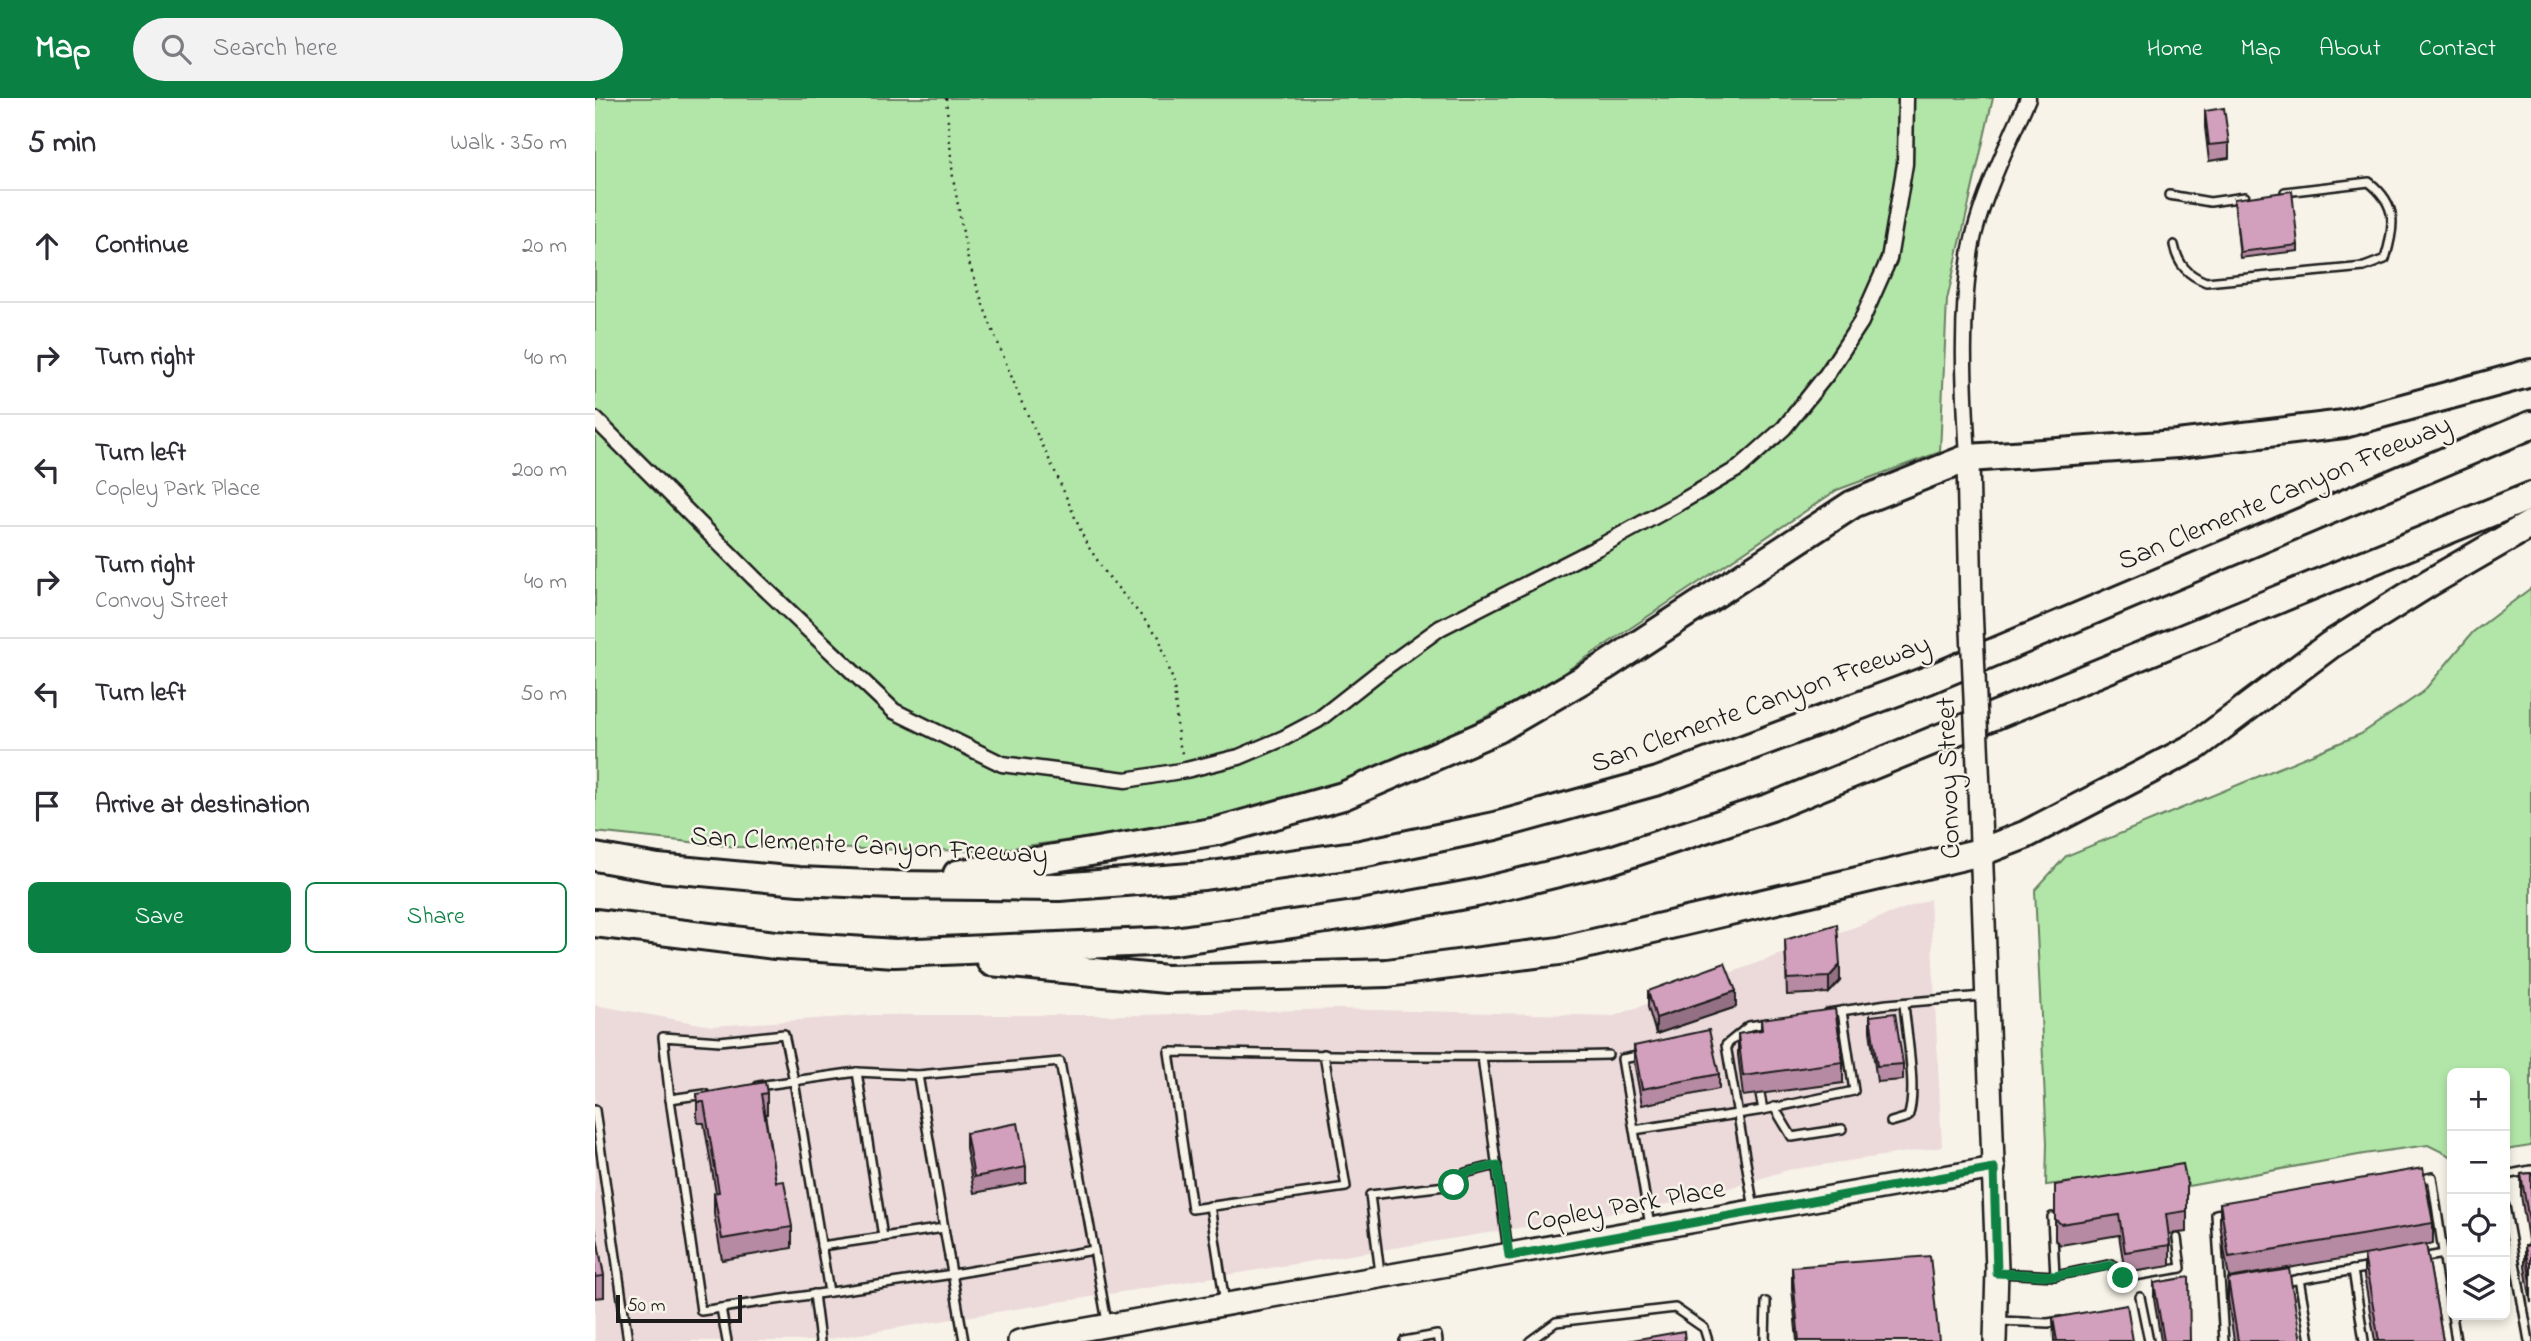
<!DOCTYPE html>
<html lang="en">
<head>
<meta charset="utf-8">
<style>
	body { margin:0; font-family:"Indie Flower",sans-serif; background:#f2f2f3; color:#2b2b33 }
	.controls { position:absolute; right:21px; bottom:21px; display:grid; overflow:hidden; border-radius:10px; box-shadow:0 4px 10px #0003 }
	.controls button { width:63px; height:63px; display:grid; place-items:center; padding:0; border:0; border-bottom:2px solid #e1e1e2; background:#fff; color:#2b2b33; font:35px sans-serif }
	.scale { position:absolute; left:21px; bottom:18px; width:126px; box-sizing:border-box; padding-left:7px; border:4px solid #1c1c1c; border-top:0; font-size:19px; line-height:24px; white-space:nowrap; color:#1c1c1c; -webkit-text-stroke:5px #f7f3e8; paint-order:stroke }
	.stop { position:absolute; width:21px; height:21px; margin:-16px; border:5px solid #0b8043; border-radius:50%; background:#fff }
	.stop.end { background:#0b8043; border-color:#fff; box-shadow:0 2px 7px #0008 }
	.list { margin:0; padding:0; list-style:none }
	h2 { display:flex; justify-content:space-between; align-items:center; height:91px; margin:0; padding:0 28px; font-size:30px }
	h2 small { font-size:23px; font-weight:400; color:#7c7c81 }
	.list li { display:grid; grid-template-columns:46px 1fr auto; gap:21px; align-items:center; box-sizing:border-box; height:112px; padding:0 28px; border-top:2px solid #e1e1e2 }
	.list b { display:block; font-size:26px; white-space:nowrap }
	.list p { margin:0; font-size:23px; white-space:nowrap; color:#7c7c81 }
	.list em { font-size:23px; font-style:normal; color:#7c7c81 }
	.actions { display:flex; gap:14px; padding:21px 28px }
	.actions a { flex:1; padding:16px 0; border:2px solid #0b8043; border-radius:10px; text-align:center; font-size:24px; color:#0b8043 }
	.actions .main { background:#0b8043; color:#fff }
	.icon { flex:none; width:38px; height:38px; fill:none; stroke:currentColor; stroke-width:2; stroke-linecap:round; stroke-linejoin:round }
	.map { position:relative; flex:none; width:1936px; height:1243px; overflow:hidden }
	header { display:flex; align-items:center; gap:42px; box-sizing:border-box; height:98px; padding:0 35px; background:#0b8043; color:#fff }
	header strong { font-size:33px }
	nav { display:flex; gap:38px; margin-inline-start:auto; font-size:24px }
	.search { width:490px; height:63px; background:#f2f2f3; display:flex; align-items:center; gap:18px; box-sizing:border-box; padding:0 24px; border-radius:38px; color:#7c7c81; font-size:26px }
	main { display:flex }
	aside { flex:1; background:#fff }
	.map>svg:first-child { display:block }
	.built { fill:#ecdadb }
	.green { fill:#b2e6a8; stroke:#678162; stroke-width:2 }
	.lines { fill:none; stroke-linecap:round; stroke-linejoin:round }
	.lane-casing { stroke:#1c1c1c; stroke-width:12 }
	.street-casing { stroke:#1c1c1c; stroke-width:19 }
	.secondary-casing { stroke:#1c1c1c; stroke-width:26 }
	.highway-casing { stroke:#1c1c1c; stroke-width:32 }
	.path { stroke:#1c1c1c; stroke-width:2.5; stroke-dasharray:2 5; stroke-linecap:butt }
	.lane { stroke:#f7f3e8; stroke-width:7 }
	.street { stroke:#f7f3e8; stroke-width:14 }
	.secondary { stroke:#f7f3e8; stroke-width:21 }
	.highway { stroke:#f7f3e8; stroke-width:26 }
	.secondary-bridge-casing { stroke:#1c1c1c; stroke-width:26; stroke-linecap:butt }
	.secondary-bridge { stroke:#f7f3e8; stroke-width:21 }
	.wall { fill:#b58aa2; stroke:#1c1c1c; stroke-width:2 }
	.shaded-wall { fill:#937084; stroke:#1c1c1c; stroke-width:2 }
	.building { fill:#d2a0bc; stroke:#1c1c1c; stroke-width:2 }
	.route { stroke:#0b8043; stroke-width:9 }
	.labels { text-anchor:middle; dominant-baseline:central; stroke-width:5; stroke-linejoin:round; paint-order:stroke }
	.street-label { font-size:28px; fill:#1c1c1c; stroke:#f7f3e8 }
</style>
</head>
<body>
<header>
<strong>Map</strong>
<div class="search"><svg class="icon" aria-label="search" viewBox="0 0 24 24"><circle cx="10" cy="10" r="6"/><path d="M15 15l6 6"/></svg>Search here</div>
<nav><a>Home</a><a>Map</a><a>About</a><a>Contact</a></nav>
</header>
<main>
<aside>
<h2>5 min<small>Walk · 350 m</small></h2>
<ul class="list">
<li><svg class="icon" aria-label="ahead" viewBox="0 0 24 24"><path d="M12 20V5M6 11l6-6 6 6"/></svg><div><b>Continue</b></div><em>20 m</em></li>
<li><svg class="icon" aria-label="right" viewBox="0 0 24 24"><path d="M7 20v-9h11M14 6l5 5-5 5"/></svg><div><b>Turn right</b></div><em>40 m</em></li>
<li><svg class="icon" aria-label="left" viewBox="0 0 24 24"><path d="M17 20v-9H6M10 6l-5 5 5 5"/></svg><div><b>Turn left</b><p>Copley Park Place</p></div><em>200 m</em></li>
<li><svg class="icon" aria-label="right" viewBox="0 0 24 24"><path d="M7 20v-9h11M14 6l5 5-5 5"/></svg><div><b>Turn right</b><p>Convoy Street</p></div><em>40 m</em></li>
<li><svg class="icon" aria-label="left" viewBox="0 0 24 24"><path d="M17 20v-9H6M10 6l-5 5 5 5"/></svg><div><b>Turn left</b></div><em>50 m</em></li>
<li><svg class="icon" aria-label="arrive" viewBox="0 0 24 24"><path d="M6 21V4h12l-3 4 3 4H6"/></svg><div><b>Arrive at destination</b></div></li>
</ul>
<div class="actions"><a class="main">Save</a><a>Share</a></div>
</aside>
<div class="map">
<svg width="1936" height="1243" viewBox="0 0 1936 1243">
	<rect width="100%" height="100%" fill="#f7f3e8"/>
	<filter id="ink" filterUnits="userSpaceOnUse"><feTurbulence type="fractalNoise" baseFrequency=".0143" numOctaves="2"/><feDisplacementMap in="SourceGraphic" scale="14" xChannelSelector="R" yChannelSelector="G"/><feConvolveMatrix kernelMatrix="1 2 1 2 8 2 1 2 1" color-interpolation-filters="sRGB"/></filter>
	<g filter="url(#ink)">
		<path class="built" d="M1335 801 1347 1049 1193 1072 1092 1103 221 1243H0V907L117 928 278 917H548L742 911 1019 918Z"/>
		<g class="green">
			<path d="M0 0H1398L1352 202 1345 354 1242 392 943 592 779 676 583 728 392 753 143 749 0 734Z"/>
			<path d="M1936 490V1048L1910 1052V975H1857V1059L1833 1047 1769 1056 1593 1088 1589 1071 1451 1087 1452 1045 1440 792 1471 758 1766 636 1828 594 1878 534Z"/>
		</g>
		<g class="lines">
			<defs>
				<g id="lane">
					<path d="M1574 97 1615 104 1650 99"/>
					<path d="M1579 147C1583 167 1593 177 1611 184L1769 169 1790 161C1800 128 1803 107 1774 84L1690 94"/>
					<path d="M1233 915 1292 906 1388 898"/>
					<path d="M729 956 751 1089 597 1111 574 954C721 957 867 960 1013 957"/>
					<path d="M887 959 913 1153"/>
					<path d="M323 977 349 1130"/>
					<path d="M163 988 262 974"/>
					<path d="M110 996 75 1001 106 1213 358 1176 499 1152"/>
					<path d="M1165 996 1168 1012"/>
					<path d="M75 1001 68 939 125 943 189 936 199 983 234 1194"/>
					<path d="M1179 1009 1197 1039 1247 1031"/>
					<path d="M0 1012 33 1243"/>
					<path d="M1296 1024 1313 1019C1323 994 1311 934 1309 905"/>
					<path d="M1039 1032 1027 961 1048 957"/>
					<path d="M1910 1077 1936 1072"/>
					<path d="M1824 1082 1837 1079 1857 1215"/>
					<path d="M615 1108 630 1205"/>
					<path d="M1910 1108 1934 1243"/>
					<path d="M1159 1111 1131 947 1154 928 1173 925"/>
					<path d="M1457 1119 1460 1178"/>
					<path d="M1055 1128 1039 1032 1168 1012 1259 993 1247 913"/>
					<path d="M226 1148 288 1139"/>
					<path d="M1826 1160 1849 1156"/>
					<path d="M1758 1172 1769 1243"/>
					<path d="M785 1175 775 1097 859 1087 870 1075 902 1067"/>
					<path d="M1403 1175 1460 1178 1517 1166 1528 1180 1586 1170 1582 1140"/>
					<path d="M1704 1181 1715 1243"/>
					<path d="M1689 1184 1777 1169"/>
					<path d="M219 1196 225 1243"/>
					<path d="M1545 1199 1554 1243"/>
					<path d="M126 1210 132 1243"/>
					<path d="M1857 1217 1861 1243"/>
					<path d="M1405 1223 1453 1225 1466 1223"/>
					<path d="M369 1243 349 1130 288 1139 262 974 323 977 465 964 512 1224"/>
					<path d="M809 1243 842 1237 843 1243"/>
					<path d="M935 1243 961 1224 1080 1210 1109 1230 1113 1243"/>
					<path d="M1170 1243 1171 1204"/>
					<path d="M1629 1243 1621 1116 1633 1114"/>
				</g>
				<g id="street">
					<path d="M0 321 159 480 299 613 407 666 531 682 591 672 644 659 689 640 723 622 784 574 845 530 1004 449 1084 405 1144 370 1189 330 1232 276 1266 224 1294 161 1310 66 1311 0"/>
					<path d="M1373 360C1369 290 1365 220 1376 151 1384 105 1414 44 1433 0"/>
				</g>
				<g id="secondary">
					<path d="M1373 360 1376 509"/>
					<path d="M1384 691 1402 1171 1400 1243"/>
					<path d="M424 1243 1399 1070"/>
				</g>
				<g id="highway">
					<path d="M0 759 63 770 204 783 298 787 464 789 609 778 766 756 900 728 1063 683 1333 582 1936 327"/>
					<path d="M362 776 623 733 748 698 903 631 1009 569 1258 406 1373 360 1582 346 1749 326 1936 275"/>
					<path d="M0 825 180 847 300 855 579 843 766 816 881 795 1016 762 1176 709 1936 398"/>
					<path d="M396 864 571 881 792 875 964 853 1386 754 1430 737 1601 648 1735 547 1834 485 1936 426"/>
				</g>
			</defs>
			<use href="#lane" class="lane-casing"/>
			<use href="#street" class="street-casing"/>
			<use href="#secondary" class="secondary-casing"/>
			<use href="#highway" class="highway-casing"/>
			<g class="path">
				<path d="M351 0 358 80 373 162 391 215 427 305 463 380 491 445 512 477 564 539 579 586 583 640 588 659"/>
				<path d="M0 1 3 0"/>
			</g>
			<use href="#lane" class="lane"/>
			<use href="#street" class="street"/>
			<use href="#secondary" class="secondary"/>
			<use href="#highway" class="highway"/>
			<defs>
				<path id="secondary-bridge" d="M1376 509 1384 691"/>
			</defs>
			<use href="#secondary-bridge" class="secondary-bridge-casing"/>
			<use href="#secondary-bridge" class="secondary-bridge"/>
		</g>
		<g class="wall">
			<path d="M1610 13 1634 45V60L1614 63 1610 29Z"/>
			<path d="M1639 101 1703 147V153L1645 160Z"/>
			<path d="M1190 842 1245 883 1234 895 1192 897Z"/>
			<path d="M1053 893 1141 909 1061 936 1053 909Z"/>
			<path d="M1275 918 1308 966V982L1282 984 1275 933Z"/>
			<path d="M1166 921 1248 964V985L1148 998 1143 957V936L1166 932Z"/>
			<path d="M1039 948 1124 976V991L1047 1007 1039 964Z"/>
			<path d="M172 995V1016H170L181 1084 197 1129V1150L127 1162 119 1116V1095H121L109 1025H103L102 1017V996Z"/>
			<path d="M371 1035 431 1069V1085L379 1095 371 1050Z"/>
			<path d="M1936 1075V1205L1930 1169V1148H1934L1926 1097V1076Z"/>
			<path d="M1592 1086V1134L1574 1136 1575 1147V1168L1530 1175 1524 1137 1466 1147 1460 1142V1087Z"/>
			<path d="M1625 1105 1838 1125V1145L1831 1147 1848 1243H1780L1769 1178V1157L1634 1180 1625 1126Z"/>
			<path d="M0 1130 9 1178V1199L0 1200Z"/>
			<path d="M1197 1169 1344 1243H1202L1197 1190Z"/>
			<path d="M1633 1181 1706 1243H1639L1633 1202Z"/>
			<path d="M1559 1185 1595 1243H1566L1559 1201Z"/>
			<path d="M1458 1220 1538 1243H1459Z"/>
		</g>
		<g class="shaded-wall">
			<path d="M1245 867V883L1234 895V879Z"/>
			<path d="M1141 893V909L1061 936V920Z"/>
		</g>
		<g class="building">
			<path d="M1629 10 1634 45 1614 47 1610 13Z"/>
			<path d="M1697 93 1703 147 1645 154 1639 101Z"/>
			<path d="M1242 826 1245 867 1234 879 1192 881 1190 842Z"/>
			<path d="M1130 865 1141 893 1061 920 1053 893Z"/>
			<path d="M1240 911 1248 964 1148 978 1143 936 1167 932 1166 921Z"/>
			<path d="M1300 915 1308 966 1282 968 1275 918Z"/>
			<path d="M1114 932 1124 976 1047 991 1039 948Z"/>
			<path d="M170 984 172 995 166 996 181 1084 189 1083 197 1129 127 1141 119 1095 124 1094 109 1004H103L102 996Z"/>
			<path d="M423 1025 431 1069 379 1079 371 1035Z"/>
			<path d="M1588 1066 1592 1086V1113L1571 1116 1575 1147 1530 1154 1524 1117 1466 1126 1460 1121V1087Z"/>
			<path d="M1828 1070 1838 1125 1634 1159 1625 1105Z"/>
			<path d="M1936 1075V1135L1926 1076Z"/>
			<path d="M0 1130 9 1178 0 1179Z"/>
			<path d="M1831 1146 1848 1243H1784L1769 1157Z"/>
			<path d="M1936 1147V1184L1930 1148Z"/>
			<path d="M1335 1158 1344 1243H1204L1197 1169Z"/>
			<path d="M1694 1171 1706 1243H1643L1633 1181Z"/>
			<path d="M1594 1179 1595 1243H1569L1559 1185Z"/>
			<path d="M1532 1207 1538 1243H1462L1458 1220Z"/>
			<path d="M1089 1233 1090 1243H1032Z"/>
		</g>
	</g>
	<g class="lines" filter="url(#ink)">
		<path class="route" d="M859 1087 870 1075 902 1067 914 1158 1399 1070 1402 1175 1460 1178 1517 1167 1528 1180"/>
	</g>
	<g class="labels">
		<g class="street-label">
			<text transform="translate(1690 396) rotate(-23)">San Clemente Canyon Freeway</text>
			<text transform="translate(1166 607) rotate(-20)">San Clemente Canyon Freeway</text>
			<text transform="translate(1355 680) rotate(-92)">Convoy Street</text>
			<text transform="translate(274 749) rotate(3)">San Clemente Canyon Freeway</text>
			<text transform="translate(1031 1109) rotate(-10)">Copley Park Place</text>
		</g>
	</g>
</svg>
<div class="controls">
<button>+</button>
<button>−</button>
<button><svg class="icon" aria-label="locate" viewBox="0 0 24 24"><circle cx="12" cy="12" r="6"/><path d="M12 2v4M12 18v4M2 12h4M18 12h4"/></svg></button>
<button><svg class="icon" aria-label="layers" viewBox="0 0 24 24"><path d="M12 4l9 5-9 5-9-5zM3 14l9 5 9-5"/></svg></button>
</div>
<div class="scale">50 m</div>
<div class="stop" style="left:859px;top:1087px"></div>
<div class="stop end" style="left:1528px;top:1180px"></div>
</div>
</main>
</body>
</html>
